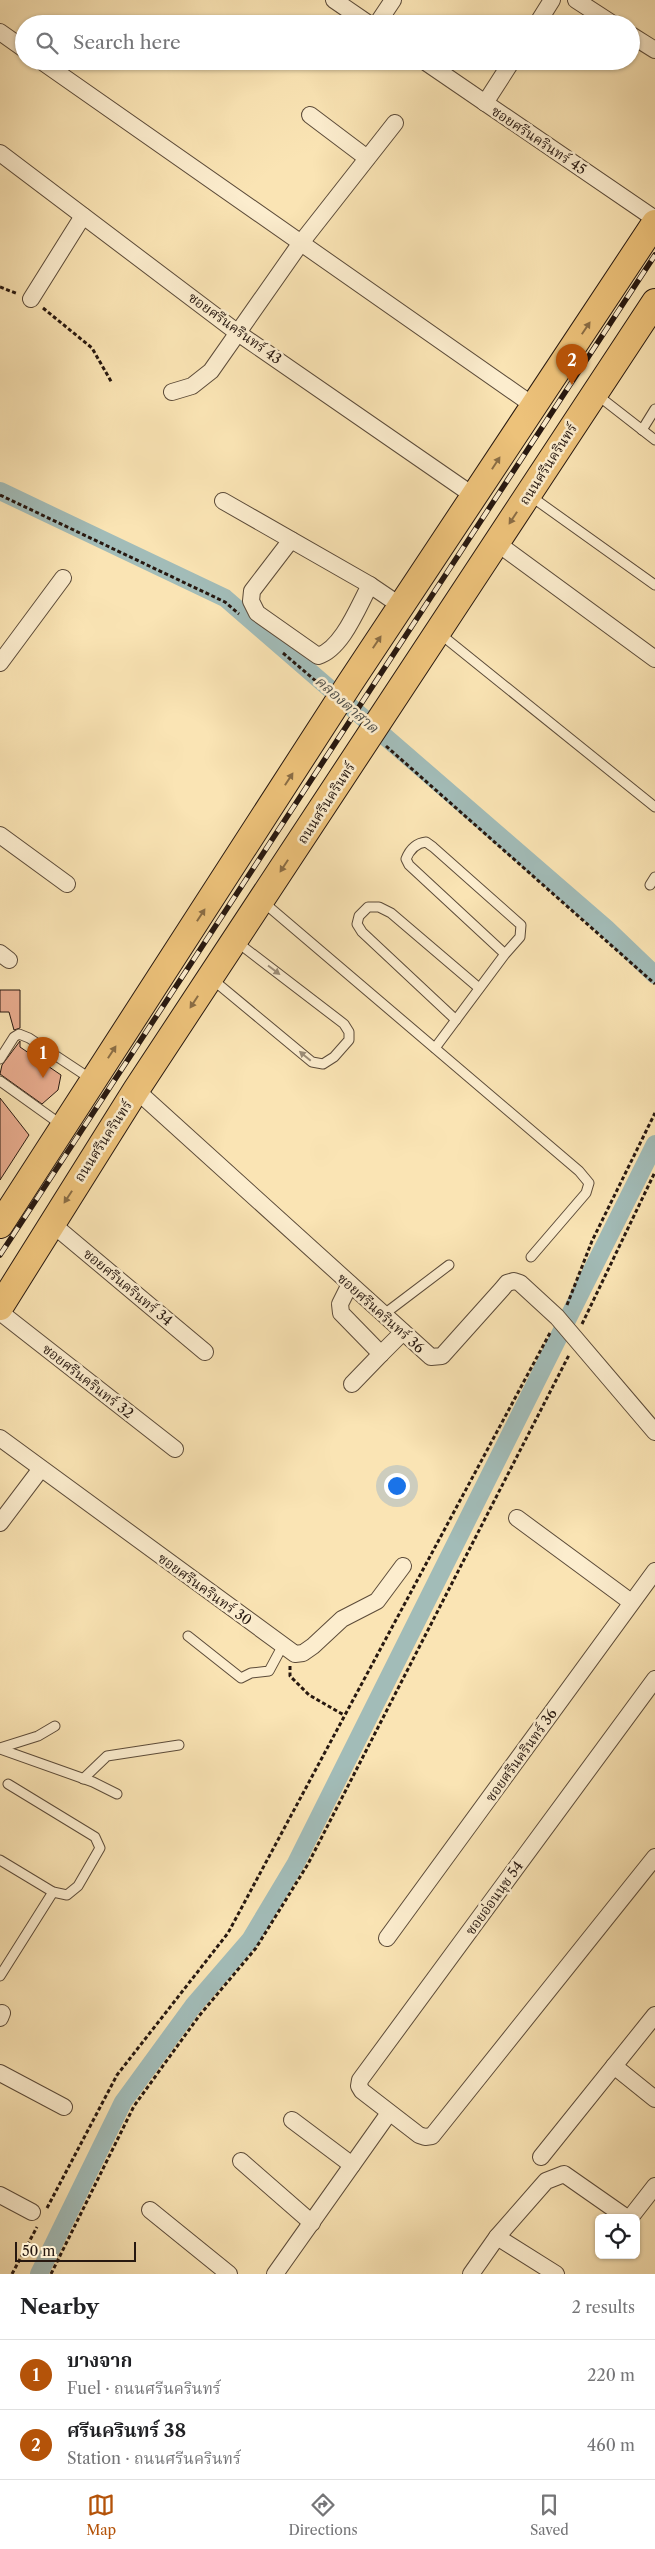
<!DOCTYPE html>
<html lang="en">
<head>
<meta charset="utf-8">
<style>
	body { margin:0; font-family:"Libre Caslon Text","Noto Serif Thai",serif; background:#f6f6f6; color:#202124 }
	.controls { position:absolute; right:15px; bottom:15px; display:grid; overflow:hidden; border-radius:8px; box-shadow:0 1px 4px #0004 }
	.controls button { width:45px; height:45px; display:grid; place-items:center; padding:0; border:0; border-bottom:1px solid #e0e0e0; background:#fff; color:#202124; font:25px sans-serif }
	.scale { position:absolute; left:15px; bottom:12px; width:121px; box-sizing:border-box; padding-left:5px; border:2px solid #271810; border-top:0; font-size:14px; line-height:18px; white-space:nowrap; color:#271810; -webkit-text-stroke:4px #fcedce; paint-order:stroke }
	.you { position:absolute; left:396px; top:1485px; width:18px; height:18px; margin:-12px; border:4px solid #fff; border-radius:50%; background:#1a73e8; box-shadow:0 0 0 8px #1a73e833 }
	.badge { display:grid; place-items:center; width:32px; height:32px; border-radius:50%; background:#b45309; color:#fff; font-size:16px; font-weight:700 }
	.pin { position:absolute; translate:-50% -41px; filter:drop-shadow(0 1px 2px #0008) }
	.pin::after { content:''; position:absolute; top:26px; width:18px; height:15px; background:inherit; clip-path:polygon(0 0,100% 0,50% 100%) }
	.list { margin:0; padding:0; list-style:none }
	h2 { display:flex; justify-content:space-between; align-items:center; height:65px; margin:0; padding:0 20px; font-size:21px }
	h2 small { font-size:16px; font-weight:400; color:#757577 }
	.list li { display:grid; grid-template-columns:32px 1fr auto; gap:15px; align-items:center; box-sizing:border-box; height:70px; padding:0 20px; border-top:1px solid #e0e0e0 }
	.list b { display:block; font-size:19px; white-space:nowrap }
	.list p { margin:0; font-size:16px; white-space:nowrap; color:#757577 }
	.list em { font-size:16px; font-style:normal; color:#757577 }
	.icon { flex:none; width:28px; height:28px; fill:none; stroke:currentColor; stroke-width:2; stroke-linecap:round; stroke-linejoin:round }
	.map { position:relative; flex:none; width:655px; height:2274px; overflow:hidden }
	.search { position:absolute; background:#fff; box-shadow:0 1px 4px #0004; left:15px; right:15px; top:15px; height:55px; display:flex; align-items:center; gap:12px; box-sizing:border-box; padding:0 18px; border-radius:28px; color:#757577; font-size:19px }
	.sheet { height:205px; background:#fff }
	nav { display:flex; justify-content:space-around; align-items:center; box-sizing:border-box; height:70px; border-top:1px solid #e0e0e0; background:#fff; font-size:14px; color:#757577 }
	nav a { display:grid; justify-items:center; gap:2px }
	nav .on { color:#b45309 }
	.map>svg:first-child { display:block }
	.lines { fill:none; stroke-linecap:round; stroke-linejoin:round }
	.canal { stroke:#a2bcb8; stroke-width:18 }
	.building { fill:#eaad90; stroke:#271810 }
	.lane-casing { stroke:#5c4b39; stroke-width:11 }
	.street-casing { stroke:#5c4b39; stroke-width:18 }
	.primary-casing { stroke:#271810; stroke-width:28 }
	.path { stroke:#271810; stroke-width:3; stroke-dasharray:4 2.5; stroke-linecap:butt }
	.lane { stroke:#fcedce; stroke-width:9 }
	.street { stroke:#fcedce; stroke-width:16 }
	.primary { stroke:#edc27a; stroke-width:26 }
	.rail-casing { stroke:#271810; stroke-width:5.5 }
	.rail { stroke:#fcedce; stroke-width:4; stroke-dasharray:11; stroke-linecap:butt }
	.oneway { fill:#8a6d45 }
	.oneway2 { fill:#9c8d78 }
	.labels { text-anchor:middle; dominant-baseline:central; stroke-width:5; stroke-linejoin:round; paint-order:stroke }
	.street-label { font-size:14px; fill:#271810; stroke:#fcedce }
	.water-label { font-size:15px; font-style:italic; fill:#52514b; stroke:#fcedce }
</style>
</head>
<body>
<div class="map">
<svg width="655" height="2274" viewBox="0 0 655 2274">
	<rect width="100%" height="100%" fill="#fae4b4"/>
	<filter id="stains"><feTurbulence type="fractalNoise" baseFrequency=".004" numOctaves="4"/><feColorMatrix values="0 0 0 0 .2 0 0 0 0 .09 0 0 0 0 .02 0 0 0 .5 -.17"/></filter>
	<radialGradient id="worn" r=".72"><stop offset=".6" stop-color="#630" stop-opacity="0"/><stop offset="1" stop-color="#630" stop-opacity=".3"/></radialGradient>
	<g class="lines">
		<g class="canal">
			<path d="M0 491 225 598 606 928 655 975"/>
			<path d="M39 2274 123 2102 193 2006 250 1940 296 1863 655 1144"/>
		</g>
	</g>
	<g class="building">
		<path d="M0 990H20V1028L14 1030 9 1012H0Z"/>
		<path d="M20 1041V1047L61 1075 58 1090 42 1104 0 1074 2 1065Z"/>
		<path d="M0 1098 29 1135 0 1180Z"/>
	</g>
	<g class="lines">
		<defs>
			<g id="lane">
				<path d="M596 394 655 440"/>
				<path d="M642 430 655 409"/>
				<path d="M529 495 655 585"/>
				<path d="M439 633 655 807"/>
				<path d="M650 885 655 877"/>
				<path d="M262 901 579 1171 589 1183 586 1193 531 1257"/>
				<path d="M212 979 312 1062 323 1064 334 1057 349 1040V1032L344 1024 237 942"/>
				<path d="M456 1020 362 932 357 924 359 916 368 907H379L391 913 479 988"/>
				<path d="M435 1048 505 954 520 937 521 925 433 847 426 842C416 843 410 849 406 859L409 865 505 954"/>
				<path d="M0 1059 14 1037 19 1034 29 1038 91 1079"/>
				<path d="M0 1081 63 1126"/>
				<path d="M383 1315 449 1265"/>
				<path d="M188 1636 241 1678 251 1673 269 1671 283 1645"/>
				<path d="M0 1748 38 1736 55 1726"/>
				<path d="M0 1749 93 1782 117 1794"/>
				<path d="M83 1779 107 1756 179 1745"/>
				<path d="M0 1860 53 1892 67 1895 78 1886 100 1848 95 1837 8 1784"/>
				<path d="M0 1976 53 1892"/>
			</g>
			<g id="street">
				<path d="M334 0 369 24"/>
				<path d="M576 0 613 24"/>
				<path d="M377 24 393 0"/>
				<path d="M537 24 552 0"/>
				<path d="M0 32 24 49"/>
				<path d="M631 35 655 50"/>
				<path d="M41 61 534 406"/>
				<path d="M424 61 655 219"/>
				<path d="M485 103 512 61"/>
				<path d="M310 115 367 158"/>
				<path d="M0 153 238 333 474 496"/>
				<path d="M31 299 83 216"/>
				<path d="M172 392 192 386 211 371 300 244 395 123"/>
				<path d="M223 501 370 585 401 606"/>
				<path d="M291 540 252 591 251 601 257 613 318 656C342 649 358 607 370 585"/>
				<path d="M497 543 655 659"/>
				<path d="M0 663 63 578"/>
				<path d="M0 835 67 884"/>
				<path d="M0 953 9 960"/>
				<path d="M136 1090 431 1357 442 1356 502 1289 507 1283 514 1281 520 1283 557 1317 655 1432"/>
				<path d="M51 1223 205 1352"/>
				<path d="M350 1284 340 1304 341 1313 381 1354 403 1332"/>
				<path d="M0 1312 175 1449"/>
				<path d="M352 1384 381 1354"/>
				<path d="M0 1438 295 1654 303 1653 313 1646 342 1619 377 1601 403 1566"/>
				<path d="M517 1518 631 1602"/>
				<path d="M0 1523 40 1470"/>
				<path d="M655 1679 360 2080 359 2086 362 2091 419 2135 425 2137 432 2136 655 1857"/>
				<path d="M387 1938 655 1571"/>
				<path d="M0 2018 2 2013"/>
				<path d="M614 2066 655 2099"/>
				<path d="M0 2073 64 2107"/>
				<path d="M292 2120 352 2165"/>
				<path d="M541 2157 655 2015"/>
				<path d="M241 2161 312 2223"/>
				<path d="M0 2195 32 2212"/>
				<path d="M150 2210 229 2274"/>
				<path d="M630 2218 655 2186"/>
				<path d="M497 2237 556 2274"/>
				<path d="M275 2274 389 2113"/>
				<path d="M471 2274 497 2237 546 2181 564 2174 627 2218"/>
			</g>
			<g id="primary">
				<path d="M0 1225 350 683 655 223"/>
				<path d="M0 1307 136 1090 655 302"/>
			</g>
		</defs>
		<use href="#lane" class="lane-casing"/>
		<use href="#street" class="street-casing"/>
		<use href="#primary" class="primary-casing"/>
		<g class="path">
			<path d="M0 287 18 294"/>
			<path d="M43 308 92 348 112 383"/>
			<path d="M0 495 225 602 239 614"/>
			<path d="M283 653 324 688"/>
			<path d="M386 746 655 984"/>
			<path d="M567 1305 592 1241 655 1113"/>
			<path d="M582 1324 655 1172"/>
			<path d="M290 1666V1676L309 1695 344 1715"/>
			<path d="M47 2208 117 2075 228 1933 551 1331"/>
			<path d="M12 2274 37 2227"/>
			<path d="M51 2274 134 2106 199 2016 256 1948 308 1864 569 1355"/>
		</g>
		<use href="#lane" class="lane"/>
		<use href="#street" class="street"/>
		<use href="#primary" class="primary"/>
		<defs>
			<path id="rail" d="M0 1255 655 255"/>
		</defs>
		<use href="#rail" class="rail-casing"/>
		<use href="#rail" class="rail"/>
	</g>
	<defs><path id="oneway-solid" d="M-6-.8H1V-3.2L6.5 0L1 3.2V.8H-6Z" transform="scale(1.25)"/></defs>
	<g class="oneway">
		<use href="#oneway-solid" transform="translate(586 328) rotate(-56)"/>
		<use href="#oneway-solid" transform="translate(496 463) rotate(-57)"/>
		<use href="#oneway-solid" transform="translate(513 518) rotate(123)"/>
		<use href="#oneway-solid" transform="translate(377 642) rotate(-56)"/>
		<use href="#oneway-solid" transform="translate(289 779) rotate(-57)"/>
		<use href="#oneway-solid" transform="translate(284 866) rotate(123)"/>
		<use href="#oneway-solid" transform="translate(201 915) rotate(-57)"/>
		<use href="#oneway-solid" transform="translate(194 1002) rotate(123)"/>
		<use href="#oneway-solid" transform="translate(112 1052) rotate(-57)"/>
		<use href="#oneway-solid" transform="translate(68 1197) rotate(123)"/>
	</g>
	<g class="oneway2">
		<use href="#oneway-solid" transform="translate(274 970) rotate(37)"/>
		<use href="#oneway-solid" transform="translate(305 1056) rotate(-140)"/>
	</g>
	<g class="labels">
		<g class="street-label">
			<text transform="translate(539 140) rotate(34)">ซอยศรีนครินทร์ 45</text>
			<text transform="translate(235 328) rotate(36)">ซอยศรีนครินทร์ 43</text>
			<text transform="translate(548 464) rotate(-57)">ถนนศรีนครินทร์</text>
			<text transform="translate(326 803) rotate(-57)">ถนนศรีนครินทร์</text>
			<text transform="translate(103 1141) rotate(-57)">ถนนศรีนครินทร์</text>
			<text transform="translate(128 1287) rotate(40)">ซอยศรีนครินทร์ 34</text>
			<text transform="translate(381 1313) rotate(42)">ซอยศรีนครินทร์ 36</text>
			<text transform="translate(88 1381) rotate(38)">ซอยศรีนครินทร์ 32</text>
			<text transform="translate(205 1589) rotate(36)">ซอยศรีนครินทร์ 30</text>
			<text transform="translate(521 1755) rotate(-54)">ซอยศรีนครินทร์ 36</text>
			<text transform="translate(494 1898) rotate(-54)">ซอยอ่อนนุช 54</text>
		</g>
		<g class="water-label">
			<text transform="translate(347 704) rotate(41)">คลองตาสาด</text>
		</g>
	</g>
	<rect width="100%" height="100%" filter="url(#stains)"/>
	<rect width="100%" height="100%" fill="url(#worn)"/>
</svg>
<div class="controls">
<button><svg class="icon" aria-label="locate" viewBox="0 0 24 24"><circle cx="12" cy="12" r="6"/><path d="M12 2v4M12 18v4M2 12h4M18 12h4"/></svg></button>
</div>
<div class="scale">50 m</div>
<div class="you"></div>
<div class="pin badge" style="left:43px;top:1078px">1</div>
<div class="pin badge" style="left:572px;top:385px">2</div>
<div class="search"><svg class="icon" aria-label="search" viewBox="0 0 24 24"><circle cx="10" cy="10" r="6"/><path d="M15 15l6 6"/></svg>Search here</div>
</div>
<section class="sheet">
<h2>Nearby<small>2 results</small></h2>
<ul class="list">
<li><span class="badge">1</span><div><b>บางจาก</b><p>Fuel · ถนนศรีนครินทร์</p></div><em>220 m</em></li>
<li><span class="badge">2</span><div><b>ศรีนครินทร์ 38</b><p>Station · ถนนศรีนครินทร์</p></div><em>460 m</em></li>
</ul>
</section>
<nav>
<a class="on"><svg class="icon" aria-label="map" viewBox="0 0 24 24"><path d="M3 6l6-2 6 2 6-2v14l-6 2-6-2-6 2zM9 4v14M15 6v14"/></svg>Map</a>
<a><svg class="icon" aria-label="directions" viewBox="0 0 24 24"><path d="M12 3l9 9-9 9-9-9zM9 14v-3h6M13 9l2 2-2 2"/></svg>Directions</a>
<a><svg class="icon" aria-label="saved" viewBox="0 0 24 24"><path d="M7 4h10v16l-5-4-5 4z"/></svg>Saved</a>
</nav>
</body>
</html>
